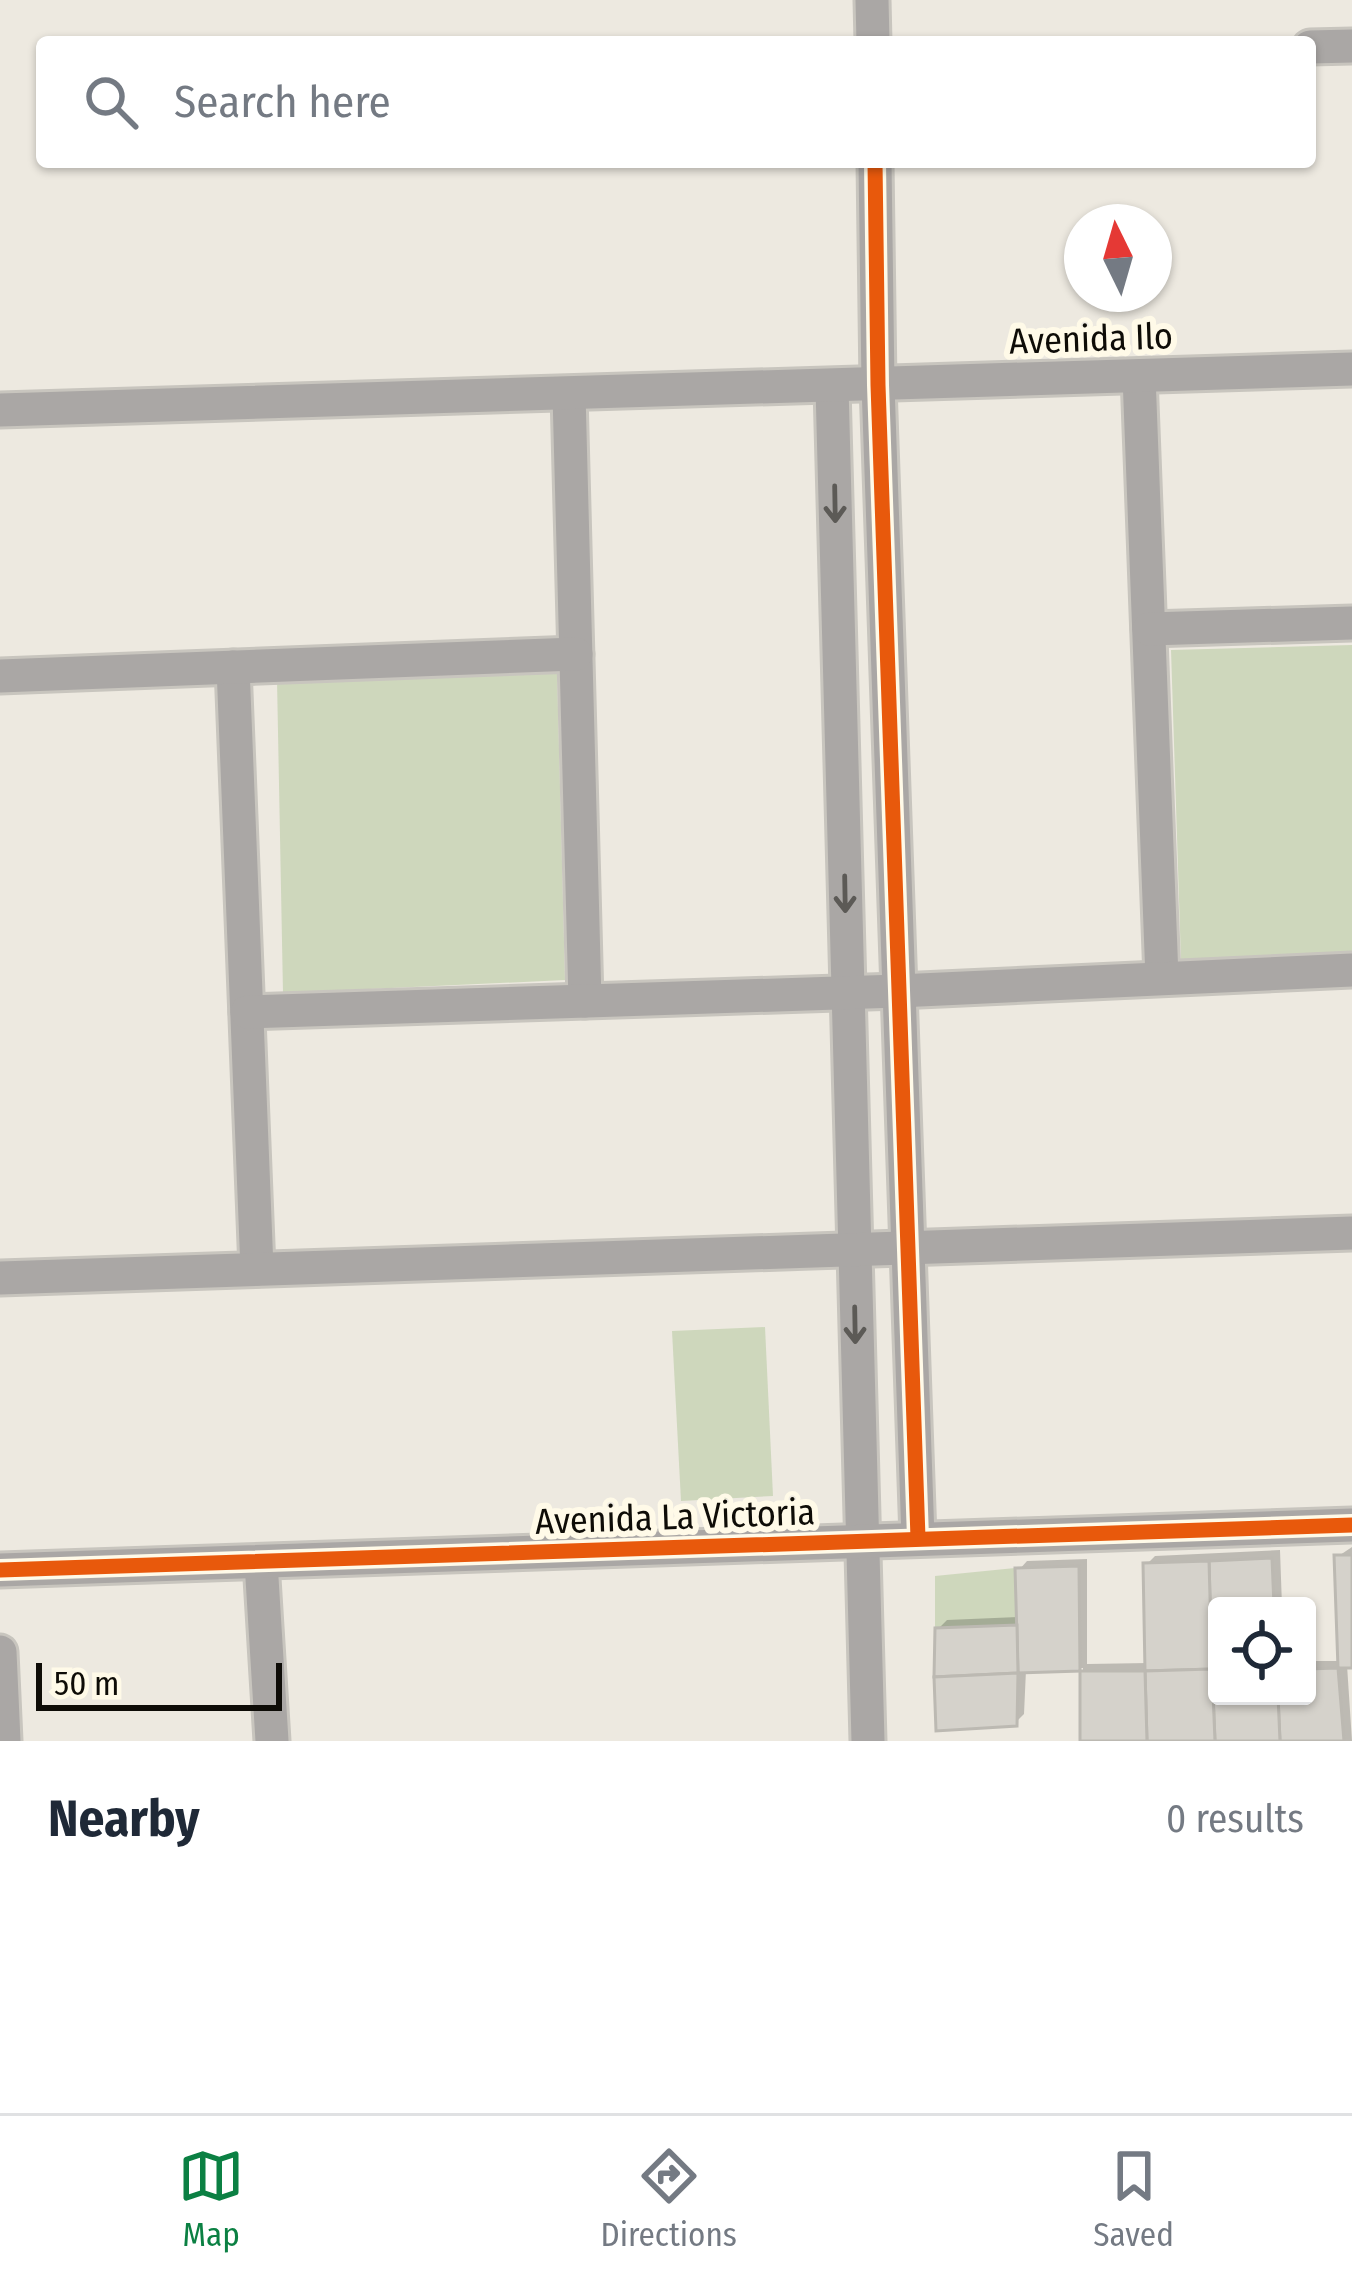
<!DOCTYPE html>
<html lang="en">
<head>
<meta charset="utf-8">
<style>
	body { margin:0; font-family:"Fira Sans Condensed",sans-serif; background:#f2f2f3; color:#1f2937 }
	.controls { position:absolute; right:36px; bottom:36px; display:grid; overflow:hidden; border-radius:12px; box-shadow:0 3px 9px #0004 }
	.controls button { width:108px; height:108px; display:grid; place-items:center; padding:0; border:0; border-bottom:3px solid #e0e1e3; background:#fff; color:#1f2937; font:60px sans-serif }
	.compass { position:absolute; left:1064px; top:204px; width:108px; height:108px; border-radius:50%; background:#fff; box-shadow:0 3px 9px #0004; rotate:355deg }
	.scale { position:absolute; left:36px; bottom:30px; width:246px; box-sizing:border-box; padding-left:12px; border:6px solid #0e0c07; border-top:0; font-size:33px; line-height:42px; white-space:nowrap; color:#0e0c07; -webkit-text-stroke:9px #fffae8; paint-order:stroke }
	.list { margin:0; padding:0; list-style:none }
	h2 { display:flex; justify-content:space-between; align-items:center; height:156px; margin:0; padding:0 48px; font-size:51px }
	h2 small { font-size:39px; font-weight:400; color:#747a83 }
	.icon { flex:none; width:66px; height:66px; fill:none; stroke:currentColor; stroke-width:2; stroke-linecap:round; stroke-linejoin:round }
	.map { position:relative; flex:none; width:1352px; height:1741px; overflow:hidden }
	.search { position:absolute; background:#fff; box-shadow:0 3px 9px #0004; left:36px; right:36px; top:36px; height:132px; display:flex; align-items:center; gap:30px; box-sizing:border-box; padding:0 42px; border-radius:12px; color:#747a83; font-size:45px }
	.sheet { height:372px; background:#fff }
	nav { display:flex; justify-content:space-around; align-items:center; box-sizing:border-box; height:168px; border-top:3px solid #e0e1e3; background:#fff; font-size:33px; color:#747a83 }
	nav a { display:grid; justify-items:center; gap:6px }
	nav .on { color:#0b8043 }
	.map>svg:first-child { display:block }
	.green { fill:#ced7bc }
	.shadow { fill:#0003 }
	.building { fill:#d5d2cb; stroke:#bcb9b2; stroke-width:3 }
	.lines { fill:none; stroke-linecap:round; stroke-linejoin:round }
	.minor-casing { stroke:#c8c5be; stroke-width:39 }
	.minor { stroke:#aaa7a5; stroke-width:33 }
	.cycleway-casing { stroke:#fffae8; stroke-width:22 }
	.cycleway { stroke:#e8590c; stroke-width:15 }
	.oneway { stroke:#5c5a56 }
	.labels { text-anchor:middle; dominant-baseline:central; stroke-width:12; stroke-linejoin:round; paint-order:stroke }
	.street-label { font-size:36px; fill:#0e0c07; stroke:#fffae8 }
</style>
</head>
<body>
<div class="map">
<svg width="1352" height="1741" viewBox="0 0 1352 1741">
	<rect width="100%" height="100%" fill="#ede9e0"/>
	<g class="green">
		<path d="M1352 645V954L1181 961 1171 650Z"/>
		<path d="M557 671 565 980 283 993 277 680Z"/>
		<path d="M765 1327 773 1496 681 1501 672 1331Z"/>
		<path d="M1015 1568 1017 1625 935 1628V1576Z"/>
	</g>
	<path class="shadow" d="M1352 1547V1665H1347L1352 1741H1083V1668L1026 1670 1024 1714 1015 1723 938 1629 947 1620 1020 1617 1019 1570 1027 1561 1087 1559V1664L1148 1663 1146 1565 1155 1556 1280 1550 1282 1606H1217V1696H1307V1661H1341L1337 1557Z"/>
	<g class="building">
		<path d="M1334 1555H1352V1668H1338Z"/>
		<path d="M1272 1558 1274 1606H1217V1669H1212L1209 1561Z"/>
		<path d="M1209 1561 1212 1669 1145 1671 1143 1563Z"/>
		<path d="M1079 1566 1080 1671 1018 1673 1015 1568Z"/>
		<path d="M1017 1625 1018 1673 934 1677 935 1628Z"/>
		<path d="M1338 1668 1344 1741H1280L1278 1696H1307V1669Z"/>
		<path d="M1212 1669H1217V1696H1278L1280 1741H1215Z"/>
		<path d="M1212 1669 1215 1741H1147L1145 1671Z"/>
		<path d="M1080 1671H1145L1147 1741H1080Z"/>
		<path d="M1018 1673 1017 1726 936 1731 934 1677Z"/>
	</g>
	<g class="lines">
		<defs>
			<g id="minor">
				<path d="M872 0 873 42"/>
				<path d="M1310 47 1352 46"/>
				<path d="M875 162 878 385 918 1538"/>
				<path d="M1139 376 1162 978"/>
				<path d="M832 387 868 1741"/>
				<path d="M569 394 585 1001"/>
				<path d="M0 410 1352 369"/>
				<path d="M1149 629 1352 623"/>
				<path d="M233 667 257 1269"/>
				<path d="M0 676 576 654"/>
				<path d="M247 1012 898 991 1352 970"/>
				<path d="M0 1278 1352 1233"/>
				<path d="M261 1562 272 1741"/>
				<path d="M0 1570 1352 1525"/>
				<path d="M0 1652 4 1741"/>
			</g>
		</defs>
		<use href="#minor" class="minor-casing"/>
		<use href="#minor" class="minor"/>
		<defs>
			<g id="cycleway">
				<path d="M875 162 878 385 918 1538"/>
				<path d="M0 1570 1352 1525"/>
			</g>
		</defs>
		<use href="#cycleway" class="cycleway-casing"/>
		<use href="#cycleway" class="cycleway"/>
	</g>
	<defs><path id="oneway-shaft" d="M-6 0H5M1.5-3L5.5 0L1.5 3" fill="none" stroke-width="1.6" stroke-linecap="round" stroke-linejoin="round" transform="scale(3)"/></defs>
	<g class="oneway">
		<use href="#oneway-shaft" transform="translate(835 504) rotate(89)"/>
		<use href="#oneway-shaft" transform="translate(845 894) rotate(89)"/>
		<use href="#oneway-shaft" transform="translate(855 1325) rotate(89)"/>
	</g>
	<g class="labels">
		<g class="street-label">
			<text transform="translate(1091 339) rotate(-2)">Avenida Ilo</text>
			<text transform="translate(675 1517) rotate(-2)">Avenida La Victoria</text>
		</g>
	</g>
</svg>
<div class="controls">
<button><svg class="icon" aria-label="locate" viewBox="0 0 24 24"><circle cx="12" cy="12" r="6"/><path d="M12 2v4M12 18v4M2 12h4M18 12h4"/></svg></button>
</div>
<svg class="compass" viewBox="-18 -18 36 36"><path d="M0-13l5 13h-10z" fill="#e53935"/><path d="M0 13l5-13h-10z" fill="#747a83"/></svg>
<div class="scale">50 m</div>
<div class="search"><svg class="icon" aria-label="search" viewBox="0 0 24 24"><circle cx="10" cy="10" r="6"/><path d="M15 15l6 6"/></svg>Search here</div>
</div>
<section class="sheet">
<h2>Nearby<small>0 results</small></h2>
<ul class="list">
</ul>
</section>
<nav>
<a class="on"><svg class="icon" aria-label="map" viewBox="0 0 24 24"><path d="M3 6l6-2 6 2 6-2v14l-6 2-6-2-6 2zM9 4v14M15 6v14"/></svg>Map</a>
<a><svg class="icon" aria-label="directions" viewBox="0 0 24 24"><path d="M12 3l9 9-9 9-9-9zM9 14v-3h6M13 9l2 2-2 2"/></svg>Directions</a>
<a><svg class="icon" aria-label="saved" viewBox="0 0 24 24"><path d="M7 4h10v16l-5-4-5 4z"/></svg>Saved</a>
</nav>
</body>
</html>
